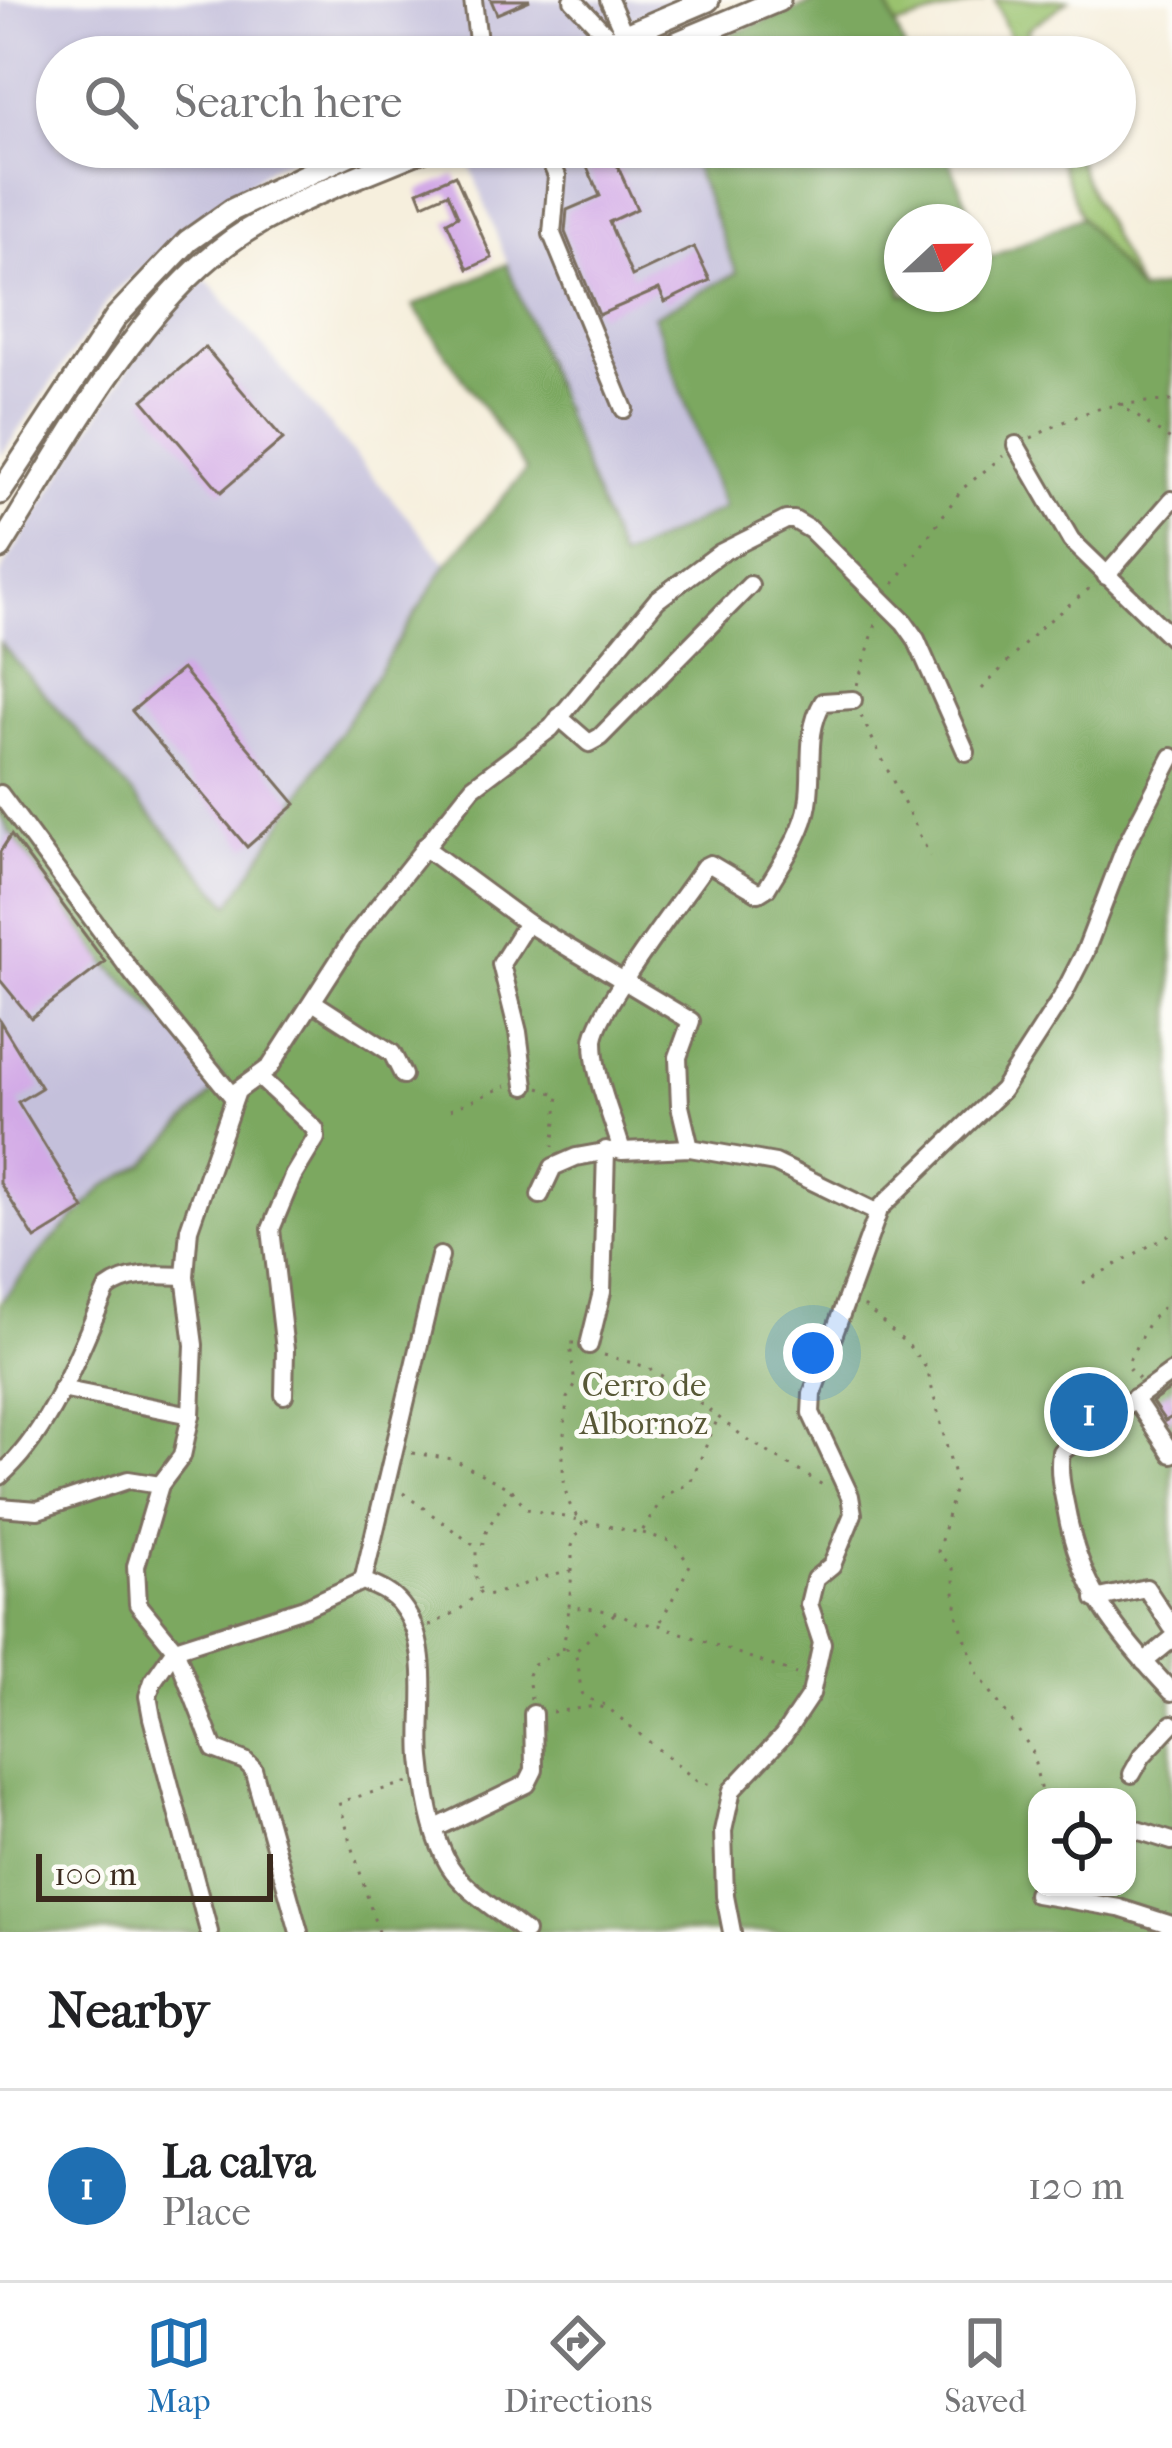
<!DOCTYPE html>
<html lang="en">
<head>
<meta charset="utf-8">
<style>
	body { margin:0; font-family:"IM FELL French Canon",serif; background:#f2f2f2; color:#202124 }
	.controls { position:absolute; right:36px; bottom:36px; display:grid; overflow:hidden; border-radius:24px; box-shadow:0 3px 9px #0004 }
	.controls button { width:108px; height:108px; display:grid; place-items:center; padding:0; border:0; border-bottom:3px solid #e0e0e0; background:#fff; color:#202124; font:60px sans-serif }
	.compass { position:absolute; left:884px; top:204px; width:108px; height:108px; border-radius:50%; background:#fff; box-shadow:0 3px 9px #0004; rotate:68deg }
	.scale { position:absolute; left:36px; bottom:30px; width:237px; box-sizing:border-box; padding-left:12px; border:6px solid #3b2a1e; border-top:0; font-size:33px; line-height:42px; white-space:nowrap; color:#3b2a1e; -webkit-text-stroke:9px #fdfcf7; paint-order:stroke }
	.you { position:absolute; left:813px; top:1353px; width:42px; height:42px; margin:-30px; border:9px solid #fff; border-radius:50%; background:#1a73e8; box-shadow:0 0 0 18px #1a73e833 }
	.badge { display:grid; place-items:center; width:78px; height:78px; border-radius:50%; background:#1f6fb2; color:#fff; font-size:39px; font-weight:700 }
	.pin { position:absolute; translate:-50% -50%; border:6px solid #fff; box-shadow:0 3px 12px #0006 }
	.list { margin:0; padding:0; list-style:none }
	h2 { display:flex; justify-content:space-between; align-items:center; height:156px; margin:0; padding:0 48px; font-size:51px }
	h2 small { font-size:39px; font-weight:400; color:#757577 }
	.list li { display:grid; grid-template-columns:78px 1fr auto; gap:36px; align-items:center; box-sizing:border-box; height:192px; padding:0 48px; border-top:3px solid #e0e0e0 }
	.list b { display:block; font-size:45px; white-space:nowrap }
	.list p { margin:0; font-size:39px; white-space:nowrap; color:#757577 }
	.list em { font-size:39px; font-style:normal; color:#757577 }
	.icon { flex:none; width:66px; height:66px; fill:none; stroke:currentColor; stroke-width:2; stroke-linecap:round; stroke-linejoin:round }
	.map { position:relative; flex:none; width:1172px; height:1932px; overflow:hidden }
	.search { position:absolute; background:#fff; box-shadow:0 3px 9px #0004; left:36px; right:36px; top:36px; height:132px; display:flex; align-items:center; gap:30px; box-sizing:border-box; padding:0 42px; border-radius:66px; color:#757577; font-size:45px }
	.sheet { height:348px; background:#fff }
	nav { display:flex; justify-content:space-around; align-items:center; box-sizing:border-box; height:168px; border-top:3px solid #e0e0e0; background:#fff; font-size:33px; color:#757577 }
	nav a { display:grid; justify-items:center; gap:6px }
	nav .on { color:#1f6fb2 }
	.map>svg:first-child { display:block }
	.industrial { fill:#c4c0db }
	.green { fill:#9ac26e; stroke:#6a7646; stroke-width:3 }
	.forest { fill:#7ba861; stroke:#5b6940; stroke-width:3; fill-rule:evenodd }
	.building { fill:#d2a9e6 }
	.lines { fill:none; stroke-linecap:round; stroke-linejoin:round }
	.minor-casing { stroke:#7c6f61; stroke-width:22 }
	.major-casing { stroke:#7c6f61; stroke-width:27 }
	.path { stroke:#7c6f61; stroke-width:3; stroke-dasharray:3 9; stroke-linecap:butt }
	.minor { stroke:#fff; stroke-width:16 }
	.major { stroke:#fff; stroke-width:21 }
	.labels { text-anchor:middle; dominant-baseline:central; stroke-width:9; stroke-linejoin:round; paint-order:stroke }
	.park-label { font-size:33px; fill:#585836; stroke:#fdfcf7 }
</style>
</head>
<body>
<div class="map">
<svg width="1172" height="1932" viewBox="0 0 1172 1932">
	<rect width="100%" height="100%" fill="#fdfcf7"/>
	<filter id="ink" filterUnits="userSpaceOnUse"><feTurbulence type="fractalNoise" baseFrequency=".00833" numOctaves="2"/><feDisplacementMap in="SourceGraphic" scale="24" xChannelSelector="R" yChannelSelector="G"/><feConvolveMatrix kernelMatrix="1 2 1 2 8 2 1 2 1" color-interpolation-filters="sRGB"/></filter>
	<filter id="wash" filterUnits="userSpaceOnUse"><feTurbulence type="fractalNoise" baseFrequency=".004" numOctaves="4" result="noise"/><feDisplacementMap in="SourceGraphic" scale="48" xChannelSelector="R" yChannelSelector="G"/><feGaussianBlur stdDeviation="2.7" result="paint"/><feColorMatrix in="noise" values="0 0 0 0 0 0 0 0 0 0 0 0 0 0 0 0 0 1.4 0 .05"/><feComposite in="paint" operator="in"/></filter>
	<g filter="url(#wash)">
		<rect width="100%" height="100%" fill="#f6efdd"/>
		<g class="industrial">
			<path d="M0 0H677L538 57H57V147H318L271 167 115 291 0 457Z"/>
			<path d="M467 147H686L737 274 654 317 724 508 620 560 464 149Z"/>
			<path d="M206 279 447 564 230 906 0 643V576L5 565 157 322Z"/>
			<path d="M0 815 11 835 226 1080 145 1164 105 1186 44 1249 0 1303Z"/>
		</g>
		<g class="green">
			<path d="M885 0H985L895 26Z"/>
			<path d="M995 0H1069L1027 30 1037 57H1018Z"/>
			<path d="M1054 147H1072L1091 194 1140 292 1081 217Z"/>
		</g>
		<g class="forest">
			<path d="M820 0H885L908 57H670Z"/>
			<path d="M686 147H944L989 258 1081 217 1139 292 1172 285V1932H0V1303L44 1249 105 1186 145 1164 225 1080 105 962 11 835 0 815V643L230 905 447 564 526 470 413 306 507 264 620 559 724 508 654 316 737 273ZM902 222H974V294H902ZM1037 1797H1127V1887H1037Z"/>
		</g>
		<g id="blocks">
			<g class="building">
				<path d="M491 0H530L497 14Z"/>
				<path d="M609 147 637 209 609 222 632 276 694 247 710 280 665 302 659 289 599 315 565 232 567 210 600 196 583 158Z"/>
				<path d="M455 175 492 258 468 269 447 222 458 216 448 193 423 204 418 191Z"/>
				<path d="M205 347 283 439 221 492 143 400Z"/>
				<path d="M182 669 296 804 247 847 132 711Z"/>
				<path d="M11 835 105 962 31 1018 0 980V852Z"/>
				<path d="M0 1021 41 1088 18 1102 84 1209 35 1239 0 1183Z"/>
				<path d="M1172 1388V1417L1165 1421 1152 1402Z"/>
			</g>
		</g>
	</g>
	<g filter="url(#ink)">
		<use href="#blocks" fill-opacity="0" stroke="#7c6f61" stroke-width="3"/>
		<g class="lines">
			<defs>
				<g id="minor">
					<path d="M473 0 480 57"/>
					<path d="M573 0 612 41"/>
					<path d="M609 0 625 36"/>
					<path d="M544 147 557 176 552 234 624 409"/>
					<path d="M1016 445 1071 540 1172 638"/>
					<path d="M1106 576 1172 500"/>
					<path d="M559 717 589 743 600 737 750 585"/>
					<path d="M0 794 133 974 234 1098"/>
					<path d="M424 847 527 923 691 1021 678 1057 680 1106 690 1148"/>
					<path d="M313 1002 392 1053 403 1075"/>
					<path d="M258 1076 315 1129 316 1138 293 1176 271 1229 285 1350 284 1395"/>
					<path d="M525 1086 518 1032 501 964 527 923"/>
					<path d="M540 1195 553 1167 576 1157 615 1150"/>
					<path d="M877 1211 1002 1090 1062 997 1085 952 1126 845 1172 757"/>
					<path d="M589 1345 602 1292 606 1150"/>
					<path d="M1172 1372 1061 1452C1058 1471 1062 1489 1066 1508 1079 1587 1117 1634 1172 1692"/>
					<path d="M61 1389 191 1415"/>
					<path d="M1134 1398 1172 1454"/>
					<path d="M0 1476C53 1429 78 1352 107 1289 129 1272 158 1275 185 1276"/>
					<path d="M0 1507 38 1510 128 1480 160 1485"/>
					<path d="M363 1581 440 1256"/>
					<path d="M1095 1599 1146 1588 1172 1627"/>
					<path d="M1144 1662 1172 1639"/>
					<path d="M1132 1774 1142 1756 1172 1724"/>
					<path d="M1127 1827 1172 1841"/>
					<path d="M436 1828 527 1784 534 1770 533 1714"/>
					<path d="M1036 1894 1119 1908 1172 1925"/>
					<path d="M209 1932 152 1718 148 1696 153 1681 175 1649 304 1608 363 1581C377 1587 391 1592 401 1605 434 1647 418 1709 422 1758 425 1791 432 1836 449 1865 465 1891 501 1912 525 1932"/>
					<path d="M299 1932 253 1769 245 1761 214 1749 175 1649 138 1604 136 1566 160 1485 182 1456 191 1415 194 1345 185 1276 189 1229 237 1091 270 1067 353 938 473 787 551 728 657 600 720 553 786 520H794L811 530 904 622 916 639 966 752"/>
					<path d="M732 1932 725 1896 723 1831 732 1790 783 1736 811 1694 822 1643 809 1604 815 1579 832 1565 853 1514 850 1496 811 1413 812 1394 878 1213 775 1163 690 1148 622 1151C612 1115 594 1079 594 1041 595 1011 682 899 704 867L710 864 759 893 767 888C782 862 803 835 808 804 814 770 804 733 823 702L853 700"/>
				</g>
				<g id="major">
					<path d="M574 57 708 0"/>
					<path d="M643 57 779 0"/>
					<path d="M0 493 116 317 188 241 232 210 365 147"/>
					<path d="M0 548C65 445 141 297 246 231 302 196 368 173 430 147"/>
				</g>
			</defs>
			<use href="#minor" class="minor-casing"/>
			<use href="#major" class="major-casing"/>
			<g class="path">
				<path d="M1118 403 1172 441"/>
				<path d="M1031 438C1090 408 1105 403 1172 401"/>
				<path d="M894 584 962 489 1003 456"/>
				<path d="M857 685 877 620"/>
				<path d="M982 689 1040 628 1095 584"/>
				<path d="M861 716 930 856"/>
				<path d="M539 1088 559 1095 553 1147"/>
				<path d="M450 1110 506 1086"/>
				<path d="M1083 1283 1172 1233"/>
				<path d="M864 1306 909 1346 927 1369 956 1483 938 1552 953 1568 957 1615 978 1674 1032 1750 1042 1797"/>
				<path d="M604 1355 647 1367 672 1382 748 1440 826 1487"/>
				<path d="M1139 1379 1128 1368V1362L1149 1322 1172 1297"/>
				<path d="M412 1453 453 1459 512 1490 487 1529 482 1546 476 1547"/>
				<path d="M512 1490 527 1509 641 1533 664 1496 690 1483 718 1418"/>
				<path d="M403 1493 476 1547V1578L480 1589"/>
				<path d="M643 1533 673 1542 690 1565 659 1625"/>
				<path d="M572 1571V1546L583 1522C553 1500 565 1433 567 1398L575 1386 570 1343H574"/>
				<path d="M614 1614 574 1653C582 1666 577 1690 585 1697 590 1700 596 1701 602 1703L698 1782 717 1786"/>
				<path d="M429 1626 458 1611 481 1591 485 1595C516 1591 541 1574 572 1571L569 1607 596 1609 621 1614 637 1623 659 1625 796 1674"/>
				<path d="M563 1650 569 1608"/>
				<path d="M531 1699 528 1675 533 1664 567 1649 573 1653"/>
				<path d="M552 1712 597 1706 607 1709"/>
				<path d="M378 1932 339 1802 409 1782"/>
			</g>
			<use href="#minor" class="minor"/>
			<use href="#major" class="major"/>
		</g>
	</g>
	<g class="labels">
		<g class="park-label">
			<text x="644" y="1385">Cerro de<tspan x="644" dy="38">Albornoz</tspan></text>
		</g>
	</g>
</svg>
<div class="controls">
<button><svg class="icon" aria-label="locate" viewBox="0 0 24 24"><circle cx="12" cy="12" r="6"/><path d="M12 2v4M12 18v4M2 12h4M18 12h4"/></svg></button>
</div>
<svg class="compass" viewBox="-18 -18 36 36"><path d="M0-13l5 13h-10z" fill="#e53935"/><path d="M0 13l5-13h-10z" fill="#757577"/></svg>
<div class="scale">100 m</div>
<div class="you"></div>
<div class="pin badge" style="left:1089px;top:1412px">1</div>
<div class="search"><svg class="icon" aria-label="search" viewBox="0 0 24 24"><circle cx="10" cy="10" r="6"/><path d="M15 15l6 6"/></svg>Search here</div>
</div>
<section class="sheet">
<h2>Nearby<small></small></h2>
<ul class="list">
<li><span class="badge">1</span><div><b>La calva</b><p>Place</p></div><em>120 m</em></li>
</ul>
</section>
<nav>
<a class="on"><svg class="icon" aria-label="map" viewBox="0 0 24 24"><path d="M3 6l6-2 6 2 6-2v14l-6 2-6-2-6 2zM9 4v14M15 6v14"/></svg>Map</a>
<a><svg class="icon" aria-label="directions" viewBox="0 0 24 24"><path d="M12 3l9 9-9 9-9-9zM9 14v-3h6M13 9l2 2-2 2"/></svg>Directions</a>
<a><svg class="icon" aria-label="saved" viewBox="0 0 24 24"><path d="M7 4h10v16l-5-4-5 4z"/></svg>Saved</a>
</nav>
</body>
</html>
